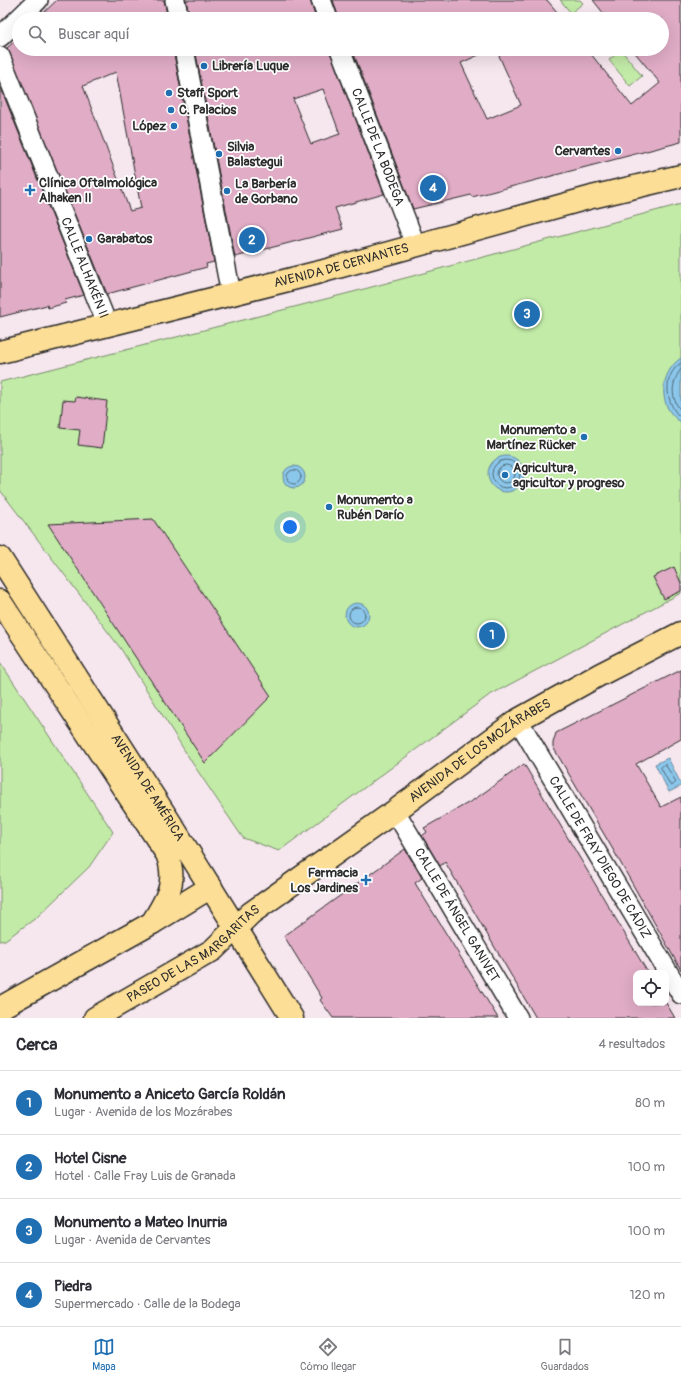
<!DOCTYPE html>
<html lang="es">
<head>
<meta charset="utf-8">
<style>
	body { margin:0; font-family:Pangolin,sans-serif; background:#f7f7f7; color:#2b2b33 }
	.controls { position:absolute; right:12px; bottom:12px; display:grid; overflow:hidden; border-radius:8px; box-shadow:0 4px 16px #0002 }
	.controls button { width:36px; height:36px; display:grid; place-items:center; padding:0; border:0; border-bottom:1px solid #e1e1e2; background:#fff; color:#2b2b33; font:20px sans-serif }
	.you { position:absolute; left:290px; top:527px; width:14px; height:14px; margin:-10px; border:3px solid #fff; border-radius:50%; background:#1a73e8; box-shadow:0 0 0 6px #1a73e833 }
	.badge { display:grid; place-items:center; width:26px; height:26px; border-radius:50%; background:#1f6fb2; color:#fff; font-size:13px; font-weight:700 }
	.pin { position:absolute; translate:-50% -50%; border:2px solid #fff; box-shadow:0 1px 4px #0006 }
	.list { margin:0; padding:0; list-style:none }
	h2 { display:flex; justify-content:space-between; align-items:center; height:52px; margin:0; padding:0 16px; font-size:17px }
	h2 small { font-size:13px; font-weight:400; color:#7c7c81 }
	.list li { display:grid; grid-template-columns:26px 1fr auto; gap:12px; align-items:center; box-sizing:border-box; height:64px; padding:0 16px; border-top:1px solid #e1e1e2 }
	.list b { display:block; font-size:15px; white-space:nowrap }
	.list p { margin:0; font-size:13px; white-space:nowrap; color:#7c7c81 }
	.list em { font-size:13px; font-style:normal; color:#7c7c81 }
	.icon { flex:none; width:22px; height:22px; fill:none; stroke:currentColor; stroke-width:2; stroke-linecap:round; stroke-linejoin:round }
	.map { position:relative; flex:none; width:681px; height:1018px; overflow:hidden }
	.search { position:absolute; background:#fff; box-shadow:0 4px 16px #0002; left:12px; right:12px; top:12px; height:44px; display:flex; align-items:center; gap:10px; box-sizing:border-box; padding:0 14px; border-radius:22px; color:#7c7c81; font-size:15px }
	.sheet { height:308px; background:#fff }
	nav { display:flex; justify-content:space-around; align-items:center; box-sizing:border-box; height:56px; border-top:1px solid #e1e1e2; background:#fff; font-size:11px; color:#7c7c81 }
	nav a { display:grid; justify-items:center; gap:2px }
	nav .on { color:#1f6fb2 }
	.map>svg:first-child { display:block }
	.green { fill:#c2eba7; stroke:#768b69 }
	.water { fill:#8bc7eb; stroke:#65899e }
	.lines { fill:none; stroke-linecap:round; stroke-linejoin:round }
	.shore { stroke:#516978; stroke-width:1 }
	.building { fill:#e0acc6; stroke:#2b2b2b; fill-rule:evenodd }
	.street-casing { stroke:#2b2b2b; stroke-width:22 }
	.primary-casing { stroke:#2b2b2b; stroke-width:25 }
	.street { stroke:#fff; stroke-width:19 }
	.primary { stroke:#fdde96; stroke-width:22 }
	.poi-dot { fill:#1f6fb2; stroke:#fff; stroke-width:1.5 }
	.labels { text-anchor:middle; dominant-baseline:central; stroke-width:3.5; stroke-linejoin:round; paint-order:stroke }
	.poi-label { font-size:13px; font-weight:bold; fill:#2b2b2b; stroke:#fff; text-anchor:start }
	.street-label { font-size:13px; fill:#2b2b2b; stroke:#fff }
</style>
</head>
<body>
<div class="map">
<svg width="681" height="1018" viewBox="0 0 681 1018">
	<rect width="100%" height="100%" fill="#f6e6ee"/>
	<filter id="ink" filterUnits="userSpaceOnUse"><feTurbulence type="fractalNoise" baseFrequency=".025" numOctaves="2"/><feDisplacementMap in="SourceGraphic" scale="8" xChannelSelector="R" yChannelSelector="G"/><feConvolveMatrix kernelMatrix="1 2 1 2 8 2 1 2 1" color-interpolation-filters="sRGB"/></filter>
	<g filter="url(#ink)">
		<g class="green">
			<path d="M560 0H580L583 3 571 13Z"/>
			<path d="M621 50 642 76 630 86 609 60Z"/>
			<path d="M681 204V593L488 696 279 851 243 838 193 764 121 649 0 490V382L353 292Z"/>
			<path d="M0 662 113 832 89 867 36 918 5 940 0 941Z"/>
		</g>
		<g class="water">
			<path d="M681 358V422C657 408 659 373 681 358Z"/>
			<circle cx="506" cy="474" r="18"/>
			<circle cx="294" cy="477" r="11"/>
			<circle cx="357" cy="615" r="12"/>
			<path d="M668 758 681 784V786L669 792 655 764Z"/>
		</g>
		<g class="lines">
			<g class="shore">
				<path d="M681 363C662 375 665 404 681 418"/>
				<path d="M681 369C671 383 670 397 681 411"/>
				<circle cx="506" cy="474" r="14"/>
				<circle cx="506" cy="474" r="9"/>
				<circle cx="294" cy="477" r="7"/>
				<circle cx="357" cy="615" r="8"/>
				<path d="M665 764 676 782 672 786 670 785 661 768Z"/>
			</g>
		</g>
		<g class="building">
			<path d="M57 0H164L168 19H37Z"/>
			<path d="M186 0H310L316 19H190Z"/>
			<path d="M333 0H547L563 19H339Z"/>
			<path d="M593 0H681V142L472 197 471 195 413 209 352 49H492L461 63 487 119 521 105 496 49H587L632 106 660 83 632 49H662V19H608Z"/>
			<path d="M19 37V49H173L214 262 206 264 207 267 107 294 7 48ZM116 72 141 208 130 211 83 86Z"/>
			<path d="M195 49H329L384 194 335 208 343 229 235 257ZM323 89 340 134 311 144 293 99Z"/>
			<path d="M0 86 84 295 65 300 66 303 48 308 47 305 0 317Z"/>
			<path d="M76 397 107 401 102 448 78 445 80 430 60 428 63 400 75 401Z"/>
			<path d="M153 519 271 696 205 763 48 524Z"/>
			<path d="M674 567 681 583V591L664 599 653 577Z"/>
			<path d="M681 670V739L636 764 661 807 681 797V970L615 853 553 747V743L556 733Z"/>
			<path d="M524 764 648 973H636V1003H666L675 1018H536L445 862 440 866 422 836 427 832 424 828 475 799Z"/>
			<path d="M405 849 422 878 415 883 498 1018H333L320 1000 322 998 284 936Z"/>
		</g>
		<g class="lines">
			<defs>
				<g id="street">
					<path d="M175 0 179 19"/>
					<path d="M321 0 328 19"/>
					<path d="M0 37 38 0"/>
					<path d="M184 49 231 294"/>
					<path id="s1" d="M340 49 415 244"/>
					<path id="s2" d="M0 56 107 324"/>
					<path id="s3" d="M518 720 681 994"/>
					<path id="s4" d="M395 811 518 1018"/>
				</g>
				<g id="primary">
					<path id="s5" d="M0 352 320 272 592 197 681 176"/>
					<path id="s6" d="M0 558 173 827 292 1018"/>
					<path d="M0 601 167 854C178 882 167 899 152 923"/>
					<path d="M0 1008 152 923 211 887"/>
					<path id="s7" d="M95 1018 213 950 251 913 395 811 518 720 599 675 681 633"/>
				</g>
			</defs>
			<use href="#street" class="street-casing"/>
			<use href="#primary" class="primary-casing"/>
			<use href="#street" class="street"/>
			<use href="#primary" class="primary"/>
		</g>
	</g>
	<g class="poi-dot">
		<circle cx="204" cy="66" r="4"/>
		<circle cx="169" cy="93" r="4"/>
		<circle cx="171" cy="110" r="4"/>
		<circle cx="174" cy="126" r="4"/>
		<circle cx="618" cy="151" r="4"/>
		<circle cx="219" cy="154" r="4"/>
		<path d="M28 184h4v4h4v4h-4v4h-4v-4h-4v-4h4z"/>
		<circle cx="227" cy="191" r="4"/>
		<circle cx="89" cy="239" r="4"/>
		<circle cx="584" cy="437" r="4"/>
		<circle cx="505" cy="475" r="4"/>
		<circle cx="329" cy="507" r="4"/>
		<path d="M364 874h4v4h4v4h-4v4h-4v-4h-4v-4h4z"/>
	</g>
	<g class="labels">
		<g class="poi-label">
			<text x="212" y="66">Librería Luque</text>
			<text x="177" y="93">Staff Sport</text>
			<text x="179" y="110">C. Palacios</text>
			<text x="166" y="126" text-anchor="end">López</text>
			<text x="227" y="147">Silvia<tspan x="227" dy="15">Balastegui</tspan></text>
			<text x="610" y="151" text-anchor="end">Cervantes</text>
			<text x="39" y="183">Clínica Oftalmológica<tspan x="39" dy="15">Alhaken II</tspan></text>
			<text x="235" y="184">La Barbería<tspan x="235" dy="15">de Gorbano</tspan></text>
			<text x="97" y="239">Garabatos</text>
			<text x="576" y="430" text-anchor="end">Monumento a<tspan x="576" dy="15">Martínez Rücker</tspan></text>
			<text x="513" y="468">Agricultura,<tspan x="513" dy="15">agricultor y progreso</tspan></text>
			<text x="337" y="500">Monumento a<tspan x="337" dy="15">Rubén Darío</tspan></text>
			<text x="358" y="873" text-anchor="end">Farmacia<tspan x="358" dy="15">Los Jardines</tspan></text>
		</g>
		<g class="street-label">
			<text stroke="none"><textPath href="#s1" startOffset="105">CALLE DE LA BODEGA</textPath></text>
			<text stroke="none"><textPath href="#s5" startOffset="352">AVENIDA DE CERVANTES</textPath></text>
			<text stroke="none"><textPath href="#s2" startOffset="228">CALLE ALHAKÉN II</textPath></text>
			<text stroke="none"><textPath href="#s7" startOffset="470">AVENIDA DE LOS MOZÁRABES</textPath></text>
			<text stroke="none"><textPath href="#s6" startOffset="273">AVENIDA DE AMÉRICA</textPath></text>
			<text stroke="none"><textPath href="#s3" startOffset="160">CALLE DE FRAY DIEGO DE CÁDIZ</textPath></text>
			<text stroke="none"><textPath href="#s4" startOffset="121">CALLE DE ÁNGEL GANIVET</textPath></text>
			<text stroke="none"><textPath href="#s7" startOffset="118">PASEO DE LAS MARGARITAS</textPath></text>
		</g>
	</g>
</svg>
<div class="controls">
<button><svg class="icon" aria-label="locate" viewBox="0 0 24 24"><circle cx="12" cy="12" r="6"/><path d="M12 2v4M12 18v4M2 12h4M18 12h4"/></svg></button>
</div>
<div class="you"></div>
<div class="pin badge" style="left:492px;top:635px">1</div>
<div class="pin badge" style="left:252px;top:240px">2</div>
<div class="pin badge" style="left:527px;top:314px">3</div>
<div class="pin badge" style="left:433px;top:188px">4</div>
<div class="search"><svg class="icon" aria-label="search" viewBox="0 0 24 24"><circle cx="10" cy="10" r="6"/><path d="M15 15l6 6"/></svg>Buscar aquí</div>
</div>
<section class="sheet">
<h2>Cerca<small>4 resultados</small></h2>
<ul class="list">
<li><span class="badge">1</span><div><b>Monumento a Aniceto García Roldán</b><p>Lugar · Avenida de los Mozárabes</p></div><em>80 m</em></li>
<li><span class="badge">2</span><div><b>Hotel Cisne</b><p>Hotel · Calle Fray Luis de Granada</p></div><em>100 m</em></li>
<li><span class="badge">3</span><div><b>Monumento a Mateo Inurria</b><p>Lugar · Avenida de Cervantes</p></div><em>100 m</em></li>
<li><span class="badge">4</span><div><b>Piedra</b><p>Supermercado · Calle de la Bodega</p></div><em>120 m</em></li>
</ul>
</section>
<nav>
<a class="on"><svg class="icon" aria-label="map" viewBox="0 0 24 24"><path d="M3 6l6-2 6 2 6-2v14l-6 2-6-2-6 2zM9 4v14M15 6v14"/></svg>Mapa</a>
<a><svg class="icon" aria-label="directions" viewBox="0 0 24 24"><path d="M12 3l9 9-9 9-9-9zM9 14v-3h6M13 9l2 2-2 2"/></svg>Cómo llegar</a>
<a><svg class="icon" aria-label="saved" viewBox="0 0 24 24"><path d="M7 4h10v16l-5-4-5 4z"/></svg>Guardados</a>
</nav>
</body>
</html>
